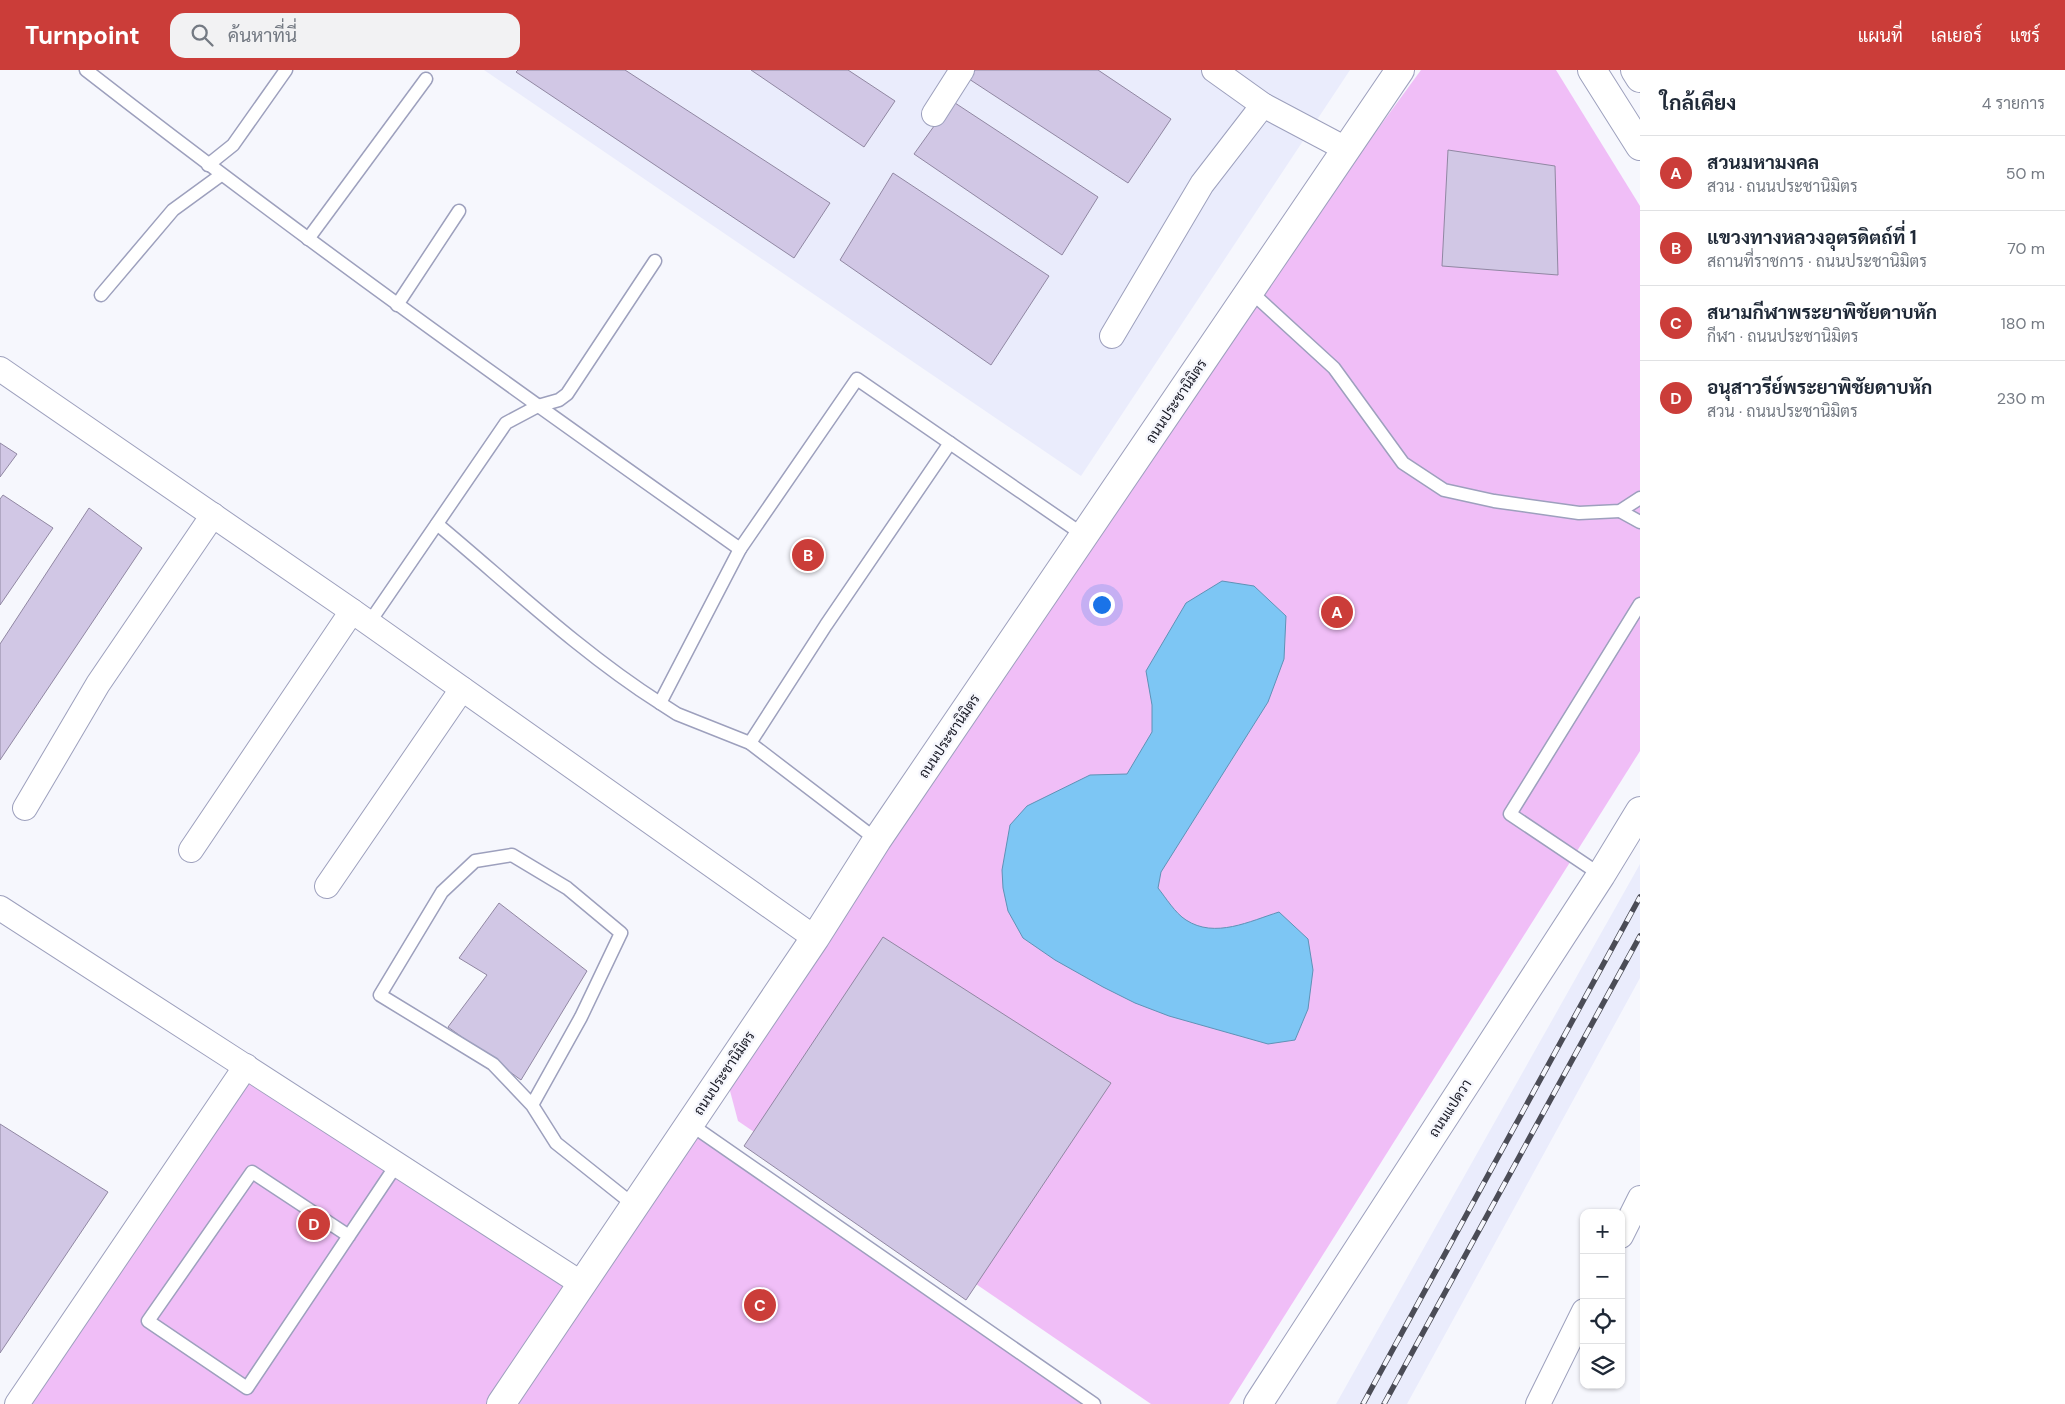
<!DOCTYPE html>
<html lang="th">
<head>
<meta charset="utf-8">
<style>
	body { margin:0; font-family:"DM Sans",Sarabun,sans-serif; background:#f2f2f3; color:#1f2937 }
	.controls { position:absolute; right:15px; bottom:15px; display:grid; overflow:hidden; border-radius:10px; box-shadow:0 1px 4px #0004 }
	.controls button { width:45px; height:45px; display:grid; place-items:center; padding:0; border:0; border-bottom:1px solid #e0e1e3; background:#fff; color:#1f2937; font:25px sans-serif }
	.you { position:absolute; left:1101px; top:534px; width:18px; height:18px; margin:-12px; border:4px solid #fff; border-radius:50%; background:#1a73e8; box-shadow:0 0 0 8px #1a73e833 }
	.badge { display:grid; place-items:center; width:32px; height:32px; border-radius:50%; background:#cb3d39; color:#fff; font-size:16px; font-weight:700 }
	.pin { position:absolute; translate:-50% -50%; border:2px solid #fff; box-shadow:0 1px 5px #0006 }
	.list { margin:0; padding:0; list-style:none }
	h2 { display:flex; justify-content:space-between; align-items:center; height:65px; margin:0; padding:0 20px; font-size:21px }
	h2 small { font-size:16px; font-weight:400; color:#747a83 }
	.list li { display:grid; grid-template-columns:32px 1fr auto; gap:15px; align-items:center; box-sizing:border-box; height:75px; padding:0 20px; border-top:1px solid #e0e1e3 }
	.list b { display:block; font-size:19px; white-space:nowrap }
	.list p { margin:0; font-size:16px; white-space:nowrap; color:#747a83 }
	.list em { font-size:16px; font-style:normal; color:#747a83 }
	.icon { flex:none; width:28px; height:28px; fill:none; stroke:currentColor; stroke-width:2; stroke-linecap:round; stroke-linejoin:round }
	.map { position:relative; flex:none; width:1640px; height:1334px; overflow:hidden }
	header { display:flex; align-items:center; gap:30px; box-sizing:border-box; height:70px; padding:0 25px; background:#cb3d39; color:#fff }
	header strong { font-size:24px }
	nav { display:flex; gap:28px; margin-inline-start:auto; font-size:18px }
	.search { width:350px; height:45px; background:#f2f2f3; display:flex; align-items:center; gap:12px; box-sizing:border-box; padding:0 18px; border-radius:15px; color:#747a83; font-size:19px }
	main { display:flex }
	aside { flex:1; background:#fff }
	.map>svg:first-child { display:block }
	.built { fill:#eaecfc }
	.green { fill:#f0bef7 }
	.water { fill:#7dc6f4; stroke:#5f92b6 }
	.building { fill:#d1c7e5; stroke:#9087a2 }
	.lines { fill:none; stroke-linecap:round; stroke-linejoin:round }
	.lane-casing { stroke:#9da0bd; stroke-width:15 }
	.street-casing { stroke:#9da0bd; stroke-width:26 }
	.secondary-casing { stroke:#9da0bd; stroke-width:30 }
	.lane { stroke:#fff; stroke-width:12 }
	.street { stroke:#fff; stroke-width:24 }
	.secondary { stroke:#fff; stroke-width:28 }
	.rail-casing { stroke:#4b4c56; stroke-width:5.5 }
	.rail { stroke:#f6f7fd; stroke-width:4; stroke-dasharray:11; stroke-linecap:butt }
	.labels { text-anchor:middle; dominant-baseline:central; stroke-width:5; stroke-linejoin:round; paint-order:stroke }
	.street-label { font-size:14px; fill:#181924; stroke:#f6f7fd }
</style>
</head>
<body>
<header>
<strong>Turnpoint</strong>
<div class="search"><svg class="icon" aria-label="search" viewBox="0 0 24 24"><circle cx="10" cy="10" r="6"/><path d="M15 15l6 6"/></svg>ค้นหาที่นี่</div>
<nav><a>แผนที่</a><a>เลเยอร์</a><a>แชร์</a></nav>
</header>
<main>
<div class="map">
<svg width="1640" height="1334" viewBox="0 0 1640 1334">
	<rect width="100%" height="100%" fill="#f6f7fd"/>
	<g class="built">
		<path d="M484 0H1350L1081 406Z"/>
		<path d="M1640 794V908L1407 1334H1336Z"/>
	</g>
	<g class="green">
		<path d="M1421 0H1556L1640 136V681L1229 1334H1151L738 1051 725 1002 1127 402Z"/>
		<path d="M246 996 582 1214 690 1054 1094 1334H17Z"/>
	</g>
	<path class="water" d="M1222 511 1254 516 1286 546 1284 589 1268 632 1161 802 1158 818C1166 828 1175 843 1186 850 1215 869 1250 851 1279 842L1308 869 1313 900 1308 939 1295 970 1268 974 1169 946 1135 933 1103 917 1055 890 1023 868 1008 841 1003 818 1002 800 1010 755 1027 736 1090 705 1127 704 1152 662V635L1146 601 1186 533Z"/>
	<g class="building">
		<path d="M518 0H625L830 133 794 188 516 2Z"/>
		<path d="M751 0H848L895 31 864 77Z"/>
		<path d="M975 0H1098L1171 49 1128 113 969 9Z"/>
		<path d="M952 31 1098 127 1062 185 914 84Z"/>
		<path d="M1448 80 1555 96 1558 205 1442 196Z"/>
		<path d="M893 103 1049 206 991 295 840 190Z"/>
		<path d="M0 373 17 384 0 407Z"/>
		<path d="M3 425 53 458 0 535V429Z"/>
		<path d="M89 438 142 478 0 690V574Z"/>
		<path d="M499 833 587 901 521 1010 448 957 487 905 459 888Z"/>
		<path d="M883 867 1111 1013 966 1230 744 1076Z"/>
		<path d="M0 1054 108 1122 0 1283Z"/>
	</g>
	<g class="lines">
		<defs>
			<g id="lane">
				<path d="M86 0C299 166 519 323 740 479L857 309 1085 466"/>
				<path d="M208 95 233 75 286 0"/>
				<path d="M308 169 426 9"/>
				<path d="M1250 221 1334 298 1403 393 1444 420 1494 431 1579 443 1620 441 1640 428"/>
				<path d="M101 225 173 140 221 105"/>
				<path d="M397 235 459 141"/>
				<path d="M1620 441 1640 452"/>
				<path d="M437 454C509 514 580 582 660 633"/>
				<path d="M740 479 660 633 677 644 750 673 877 770"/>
				<path d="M369 553 506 353 538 336 559 330 567 324 655 191"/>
				<path d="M750 673 826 555 950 373"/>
				<path d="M1601 805 1510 744 1640 534"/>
				<path d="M532 1035 581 947 621 863 567 818 512 785 475 791 442 822 380 925 493 994 532 1035 556 1073 635 1136"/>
				<path d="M690 1054 1094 1334"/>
				<path d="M349 1166 252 1102 148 1251 247 1318 397 1094"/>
			</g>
			<g id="street">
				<path d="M1214 0 1263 35 1346 79"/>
				<path d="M934 44 962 0"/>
				<path d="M1112 266 1202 114 1263 35"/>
				<path d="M0 299 352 541 815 868"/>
				<path d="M25 738 98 614 213 445"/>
				<path d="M191 780 352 541"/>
				<path d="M327 816 462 619"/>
				<path d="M0 838 582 1214"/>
				<path d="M1621 1166 1640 1128"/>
				<path d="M17 1334 246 996"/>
				<path d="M1538 1334 1584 1241"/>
			</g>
			<g id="secondary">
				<path d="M1592 0 1640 76"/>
				<path d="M1635 0 1640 8"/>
				<path d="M501 1334 815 868 877 770 1400 0"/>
				<path d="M1258 1334 1601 805 1640 741"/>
			</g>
		</defs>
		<use href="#lane" class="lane-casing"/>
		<use href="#street" class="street-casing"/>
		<use href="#secondary" class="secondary-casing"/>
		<use href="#lane" class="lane"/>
		<use href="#street" class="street"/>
		<use href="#secondary" class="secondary"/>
		<defs>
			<g id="rail">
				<path d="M1363 1334 1640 827"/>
				<path d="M1384 1334 1640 866"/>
			</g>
		</defs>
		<use href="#rail" class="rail-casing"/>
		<use href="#rail" class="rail"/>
	</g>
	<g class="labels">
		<g class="street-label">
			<text transform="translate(1176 331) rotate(-56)">ถนนประชานิมิตร</text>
			<text transform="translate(949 666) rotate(-56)">ถนนประชานิมิตร</text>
			<text transform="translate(724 1003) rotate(-56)">ถนนประชานิมิตร</text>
			<text transform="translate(1450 1038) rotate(-57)">ถนนแปดวา</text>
		</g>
	</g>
</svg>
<div class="controls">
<button>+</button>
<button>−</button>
<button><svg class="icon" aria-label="locate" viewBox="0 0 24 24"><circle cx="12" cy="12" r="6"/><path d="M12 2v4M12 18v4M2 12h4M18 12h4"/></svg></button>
<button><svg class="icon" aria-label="layers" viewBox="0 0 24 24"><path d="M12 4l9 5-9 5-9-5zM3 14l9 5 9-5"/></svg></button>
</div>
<div class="you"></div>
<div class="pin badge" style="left:1337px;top:542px">A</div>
<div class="pin badge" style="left:808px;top:485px">B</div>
<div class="pin badge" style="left:760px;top:1235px">C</div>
<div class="pin badge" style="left:314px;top:1154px">D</div>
</div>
<aside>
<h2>ใกล้เคียง<small>4 รายการ</small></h2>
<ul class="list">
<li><span class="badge">A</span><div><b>สวนมหามงคล</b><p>สวน · ถนนประชานิมิตร</p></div><em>50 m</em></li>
<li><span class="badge">B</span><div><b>แขวงทางหลวงอุตรดิตถ์ที่ 1</b><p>สถานที่ราชการ · ถนนประชานิมิตร</p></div><em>70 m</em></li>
<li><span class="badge">C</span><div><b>สนามกีฬาพระยาพิชัยดาบหัก</b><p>กีฬา · ถนนประชานิมิตร</p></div><em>180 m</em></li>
<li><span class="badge">D</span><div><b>อนุสาวรีย์พระยาพิชัยดาบหัก</b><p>สวน · ถนนประชานิมิตร</p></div><em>230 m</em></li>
</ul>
</aside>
</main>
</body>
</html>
